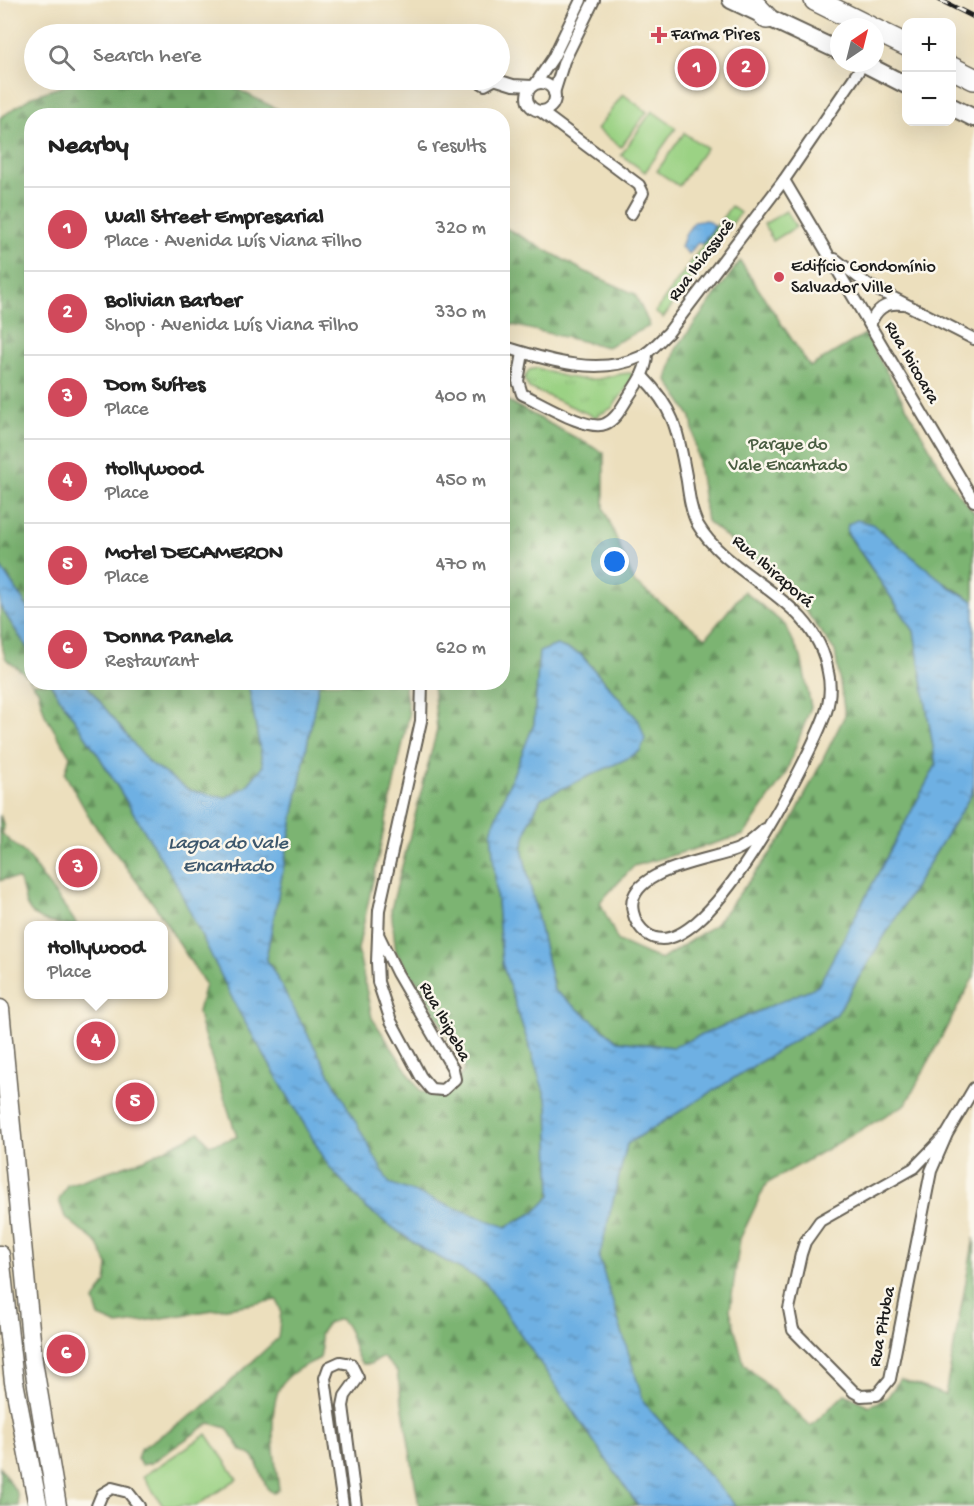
<!DOCTYPE html>
<html lang="en">
<head>
<meta charset="utf-8">
<style>
	body { margin:0; font-family:"Gochi Hand",sans-serif; background:#f2f2f2; color:#222 }
	.controls { position:absolute; right:18px; top:18px; display:grid; overflow:hidden; border-radius:12px; box-shadow:0 6px 24px #0002 }
	.controls button { width:54px; height:54px; display:grid; place-items:center; padding:0; border:0; border-bottom:2px solid #e0e0e0; background:#fff; color:#222; font:30px sans-serif }
	.compass { position:absolute; left:830px; top:18px; width:54px; height:54px; border-radius:50%; background:#fff; box-shadow:0 6px 24px #0002; rotate:35deg }
	.you { position:absolute; left:615px; top:562px; width:21px; height:21px; margin:-15px; border:4px solid #fff; border-radius:50%; background:#1a73e8; box-shadow:0 0 0 9px #1a73e833 }
	.badge { display:grid; place-items:center; width:39px; height:39px; border-radius:50%; background:#d1495b; color:#fff; font-size:20px; font-weight:700 }
	.pin { position:absolute; translate:-50% -50%; border:3px solid #fff; box-shadow:0 2px 6px #0006 }
	.popup { position:absolute; left:24px; top:921px; width:144px; height:78px; box-sizing:border-box; display:grid; place-content:center; border-radius:12px; background:#fff; filter:drop-shadow(0 2px 4px #0005); font-size:20px; white-space:nowrap; color:#767676 }
	.popup b { font-size:22px; color:#222 }
	.popup::after { content:''; position:absolute; left:50%; top:100%; margin-left:-12px; border:12px solid transparent; border-top-color:#fff }
	.list { margin:0; padding:0; list-style:none }
	h2 { display:flex; justify-content:space-between; align-items:center; height:78px; margin:0; padding:0 24px; font-size:26px }
	h2 small { font-size:20px; font-weight:400; color:#767676 }
	.list li { display:grid; grid-template-columns:39px 1fr auto; gap:18px; align-items:center; box-sizing:border-box; height:84px; padding:0 24px; border-top:2px solid #e0e0e0 }
	.list b { display:block; font-size:22px; white-space:nowrap }
	.list p { margin:0; font-size:20px; white-space:nowrap; color:#767676 }
	.list em { font-size:20px; font-style:normal; color:#767676 }
	.icon { flex:none; width:33px; height:33px; fill:none; stroke:currentColor; stroke-width:2; stroke-linecap:round; stroke-linejoin:round }
	.map { position:relative; flex:none; width:974px; height:1506px; overflow:hidden }
	.search { position:absolute; background:#fff; box-shadow:0 6px 24px #0002; left:24px; top:24px; width:486px; height:66px; display:flex; align-items:center; gap:15px; box-sizing:border-box; padding:0 21px; border-radius:33px; color:#767676; font-size:22px }
	.panel { position:absolute; background:#fff; box-shadow:0 6px 24px #0002; left:24px; top:108px; width:486px; height:582px; border-radius:24px }
	.map>svg:first-child { display:block }
	.grass { fill:#9bd284; stroke:#5c7750; stroke-width:1.5 }
	.forest { fill:url(#forest-firs); stroke:#4c6847; stroke-width:1.5 }
	.park { fill:url(#park-tufts); stroke:#5c7750; stroke-width:1.5 }
	.water { fill:url(#water-ripples); stroke:#456680; stroke-width:1.5 }
	.lines { fill:none; stroke-linecap:round; stroke-linejoin:round }
	.street-casing { stroke:#656054; stroke-width:14 }
	.secondary-casing { stroke:#656054; stroke-width:20 }
	.primary-casing { stroke:#656054; stroke-width:21 }
	.highway-casing { stroke:#656054; stroke-width:24 }
	.street { stroke:#fff; stroke-width:10 }
	.secondary { stroke:#fff; stroke-width:16 }
	.primary { stroke:#fff; stroke-width:18 }
	.highway { stroke:#fff; stroke-width:21 }
	.rail-casing { stroke:#1c1c1c; stroke-width:5 }
	.rail { stroke:#fbf7ec; stroke-width:3; stroke-dasharray:9; stroke-linecap:butt }
	.poi-dot { fill:#d1495b; stroke:#fbf7ec; stroke-width:2 }
	.labels { text-anchor:middle; dominant-baseline:central; stroke-width:5; stroke-linejoin:round; paint-order:stroke }
	.poi-label { font-size:18px; fill:#1c1c1c; stroke:#fbf7ec; text-anchor:start }
	.street-label { font-size:18px; fill:#1c1c1c; stroke:#fbf7ec }
	.park-label { font-size:18px; fill:#485c40; stroke:#fbf7ec }
	.water-label { font-size:20px; font-style:italic; fill:#3d576c; stroke:#fbf7ec }
</style>
</head>
<body>
<div class="map">
<svg width="974" height="1506" viewBox="0 0 974 1506">
	<defs>
		<pattern id="forest-firs" width="22" height="20" patternUnits="userSpaceOnUse" patternTransform="scale(1.5)"><rect width="22" height="20" fill="#7cb472"/><path d="M5 1l3.5 6h-7zM16 11l3.5 6h-7z" fill="#65925d"/></pattern>
		<pattern id="park-tufts" width="24" height="20" patternUnits="userSpaceOnUse" patternTransform="scale(1.5)"><rect width="24" height="20" fill="#9bd284"/><path d="M3 7l-1-3M5 7V3M7 7l1-3M15 17l-1-3M17 17v-4M19 17l1-3" fill="none" stroke="#85b471"/></pattern>
		<pattern id="water-ripples" width="26" height="14" patternUnits="userSpaceOnUse" patternTransform="scale(1.5)"><rect width="26" height="14" fill="#6eb0e3"/><path d="M2 4q2-2 4 0t4 0M15 11q2-2 4 0t4 0" fill="none" stroke="#5a8eb7"/></pattern>
	</defs>
	<rect width="100%" height="100%" fill="#fbf7ec"/>
	<filter id="ink" filterUnits="userSpaceOnUse"><feTurbulence type="fractalNoise" baseFrequency=".0167" numOctaves="2"/><feDisplacementMap in="SourceGraphic" scale="12" xChannelSelector="R" yChannelSelector="G"/><feConvolveMatrix kernelMatrix="1 2 1 2 8 2 1 2 1" color-interpolation-filters="sRGB"/></filter>
	<filter id="wash" filterUnits="userSpaceOnUse"><feTurbulence type="fractalNoise" baseFrequency=".008" numOctaves="4" result="noise"/><feDisplacementMap in="SourceGraphic" scale="24" xChannelSelector="R" yChannelSelector="G"/><feGaussianBlur stdDeviation="1.35" result="paint"/><feColorMatrix in="noise" values="0 0 0 0 0 0 0 0 0 0 0 0 0 0 0 0 0 1.4 0 .05"/><feComposite in="paint" operator="in"/></filter>
	<g filter="url(#wash)">
		<rect width="100%" height="100%" fill="#ecdfbd"/>
		<g class="grass">
			<path d="M623 94 647 112 621 147 597 129Z"/>
			<path d="M652 111 676 128 645 172 621 155Z"/>
			<path d="M684 133 706 148 679 186 657 171Z"/>
			<path d="M786 211 796 227 773 241 764 224Z"/>
			<path d="M207 1434 237 1479 196 1506H163L143 1476Z"/>
		</g>
		<g class="forest">
			<path d="M81 80H219L289 115 32 116 31 612 0 566V118L33 96Z"/>
			<path d="M502 226 584 271 635 294 650 326 607 347 503 323Z"/>
			<path d="M740 261 810 367 865 334 949 482 974 512V601L848 524 847 533 914 631 936 765 818 986 673 1047 618 1041 554 990 522 849 529 822 541 798 640 751 639 721 581 654 557 645 539 652 534 724 491 829 502 963 548 1104 551 1196 535 1212 506 1227 389 1184 266 958 319 683H404L409 715 358 949 372 1018 421 1092 447 1095 465 1069 426 996 396 952 391 909 437 730 433 683 502 682 503 358 508 360 504 399 604 453V508L634 582 706 638 744 591 785 625 801 657 811 707 785 775 744 835 634 866 600 902 618 941 661 960 716 924 786 833 845 715 835 651 792 592 707 521 691 417 667 380 676 349Z"/>
			<path d="M0 606 31 654V681C24 671 16 668 7 660 0 651 0 620 0 606Z"/>
			<path d="M32 683H50L99 756 175 881 239 1012 328 1165 366 1208 420 1247 485 1282 638 1506H419L397 1372 383 1357 370 1364H362C350 1350 355 1332 340 1319L328 1323 320 1334 322 1347 320 1358C307 1365 295 1369 285 1380 265 1401 275 1462 279 1489L273 1493 267 1488 254 1457 241 1450 227 1428 210 1423 151 1463 142 1465 137 1459 140 1449 200 1410 278 1338 281 1311 277 1300 118 1325 99 1317 94 1301 106 1282 108 1265 97 1243 65 1217 59 1200 67 1185 145 1159 200 1132 209 1145 237 1137 201 1026 198 1012 205 984 155 906 91 820 65 774 70 756 45 715 38 690Z"/>
			<path d="M85 683H248L263 766 246 787 225 798 189 790 148 762Z"/>
			<path d="M974 784V976L906 1104 766 1184 740 1239 730 1310 744 1364 811 1426 845 1394 869 1406 887 1398 900 1379 945 1395 974 1238V1506H736L644 1403 598 1258 627 1144 836 1015 971 795Z"/>
			<path d="M0 815 4 827 2 833C10 844 22 848 30 859 44 882 63 902 77 925 61 926 35 923 27 906 23 897 24 888 18 879H5L0 881Z"/>
			<path d="M0 1467 17 1493 19 1506H0Z"/>
		</g>
		<g class="park">
			<path d="M731 206 740 213 663 318 655 312Z"/>
			<path d="M537 368C557 375 576 381 598 379 610 377 620 373 631 373L634 378 612 408 595 417 529 388 524 379 529 370Z"/>
		</g>
		<g class="water">
			<path d="M706 220 715 226 702 244 698 242 689 254 681 247 686 233 694 222Z"/>
			<path d="M857 520 872 524 952 589 974 601V784L971 795 836 1015 627 1144 599 1258 644 1403 736 1506H638L485 1282 420 1247 366 1208 328 1165 239 1012 175 881 99 756 50 683H85L148 762 189 790 225 798 246 787 263 766 248 683H319L266 958 389 1183 506 1227 535 1212 551 1196 548 1104 502 963 491 829 534 724 539 652 557 645 580 654 639 721 645 739 640 751 624 760 541 798 529 822 522 849 554 990 618 1041 673 1047 818 986 936 765 914 631 847 532 848 524Z"/>
			<path d="M0 566 31 612V654L0 606Z"/>
		</g>
	</g>
	<g filter="url(#ink)">
		<g class="lines">
			<defs>
				<g id="street">
					<path d="M477 80 485 85 494 80"/>
					<path d="M497 80 513 85 532 86"/>
					<circle cx="541" cy="97" r="14"/>
					<path d="M536 83 553 58 581 0"/>
					<path d="M554 93 564 61 594 0"/>
					<path d="M540 111 639 185 643 193 631 214"/>
					<path d="M784 180 974 501"/>
					<path d="M835 259 868 285 974 339"/>
					<path d="M870 325C876 309 885 302 902 304"/>
					<path d="M502 346C544 359 597 377 640 357 651 352 659 341 668 333L784 180 864 63"/>
					<path d="M523 353 518 381 522 394C540 402 588 432 605 424 617 419 623 405 629 396 638 382 647 370 647 353"/>
					<path d="M642 376C677 412 678 434 687 481 689 496 691 512 698 525 731 581 816 597 828 672 831 685 830 699 826 712 812 753 703 974 647 934 639 928 635 921 633 912 623 870 708 861 736 850 747 846 756 837 765 829"/>
					<path d="M378 934 397 973 453 1069 455 1079 443 1090 431 1089 421 1077 391 1021 378 982 377 962 379 910 421 721 422 682"/>
					<path d="M947 1134 914 1168 820 1221 805 1242 801 1254 789 1309 793 1330 854 1392 861 1396 877 1395 890 1379 931 1171 947 1134 974 1088"/>
					<path d="M97 1506 102 1494 112 1488 128 1492 139 1506"/>
					<path d="M343 1506 325 1378 329 1367 340 1362 351 1364 358 1378 345 1396 343 1406 356 1506"/>
				</g>
				<g id="secondary">
					<path d="M731 0 839 51"/>
					<path d="M863 63 906 85"/>
					<path d="M952 107 974 118"/>
				</g>
				<g id="primary">
					<path d="M0 1009 33 1361 57 1506"/>
					<path d="M0 1255 14 1382 38 1506"/>
				</g>
				<g id="highway">
					<path d="M750 0 767 18"/>
					<path d="M815 0 869 27"/>
					<path d="M875 30 906 45"/>
					<path d="M952 68 974 79"/>
				</g>
			</defs>
			<use href="#street" class="street-casing"/>
			<use href="#secondary" class="secondary-casing"/>
			<use href="#primary" class="primary-casing"/>
			<use href="#highway" class="highway-casing"/>
			<use href="#street" class="street"/>
			<use href="#secondary" class="secondary"/>
			<use href="#primary" class="primary"/>
			<use href="#highway" class="highway"/>
			<defs>
				<path id="rail" d="M940 0 974 17"/>
			</defs>
			<use href="#rail" class="rail-casing"/>
			<use href="#rail" class="rail"/>
		</g>
	</g>
	<g class="poi-dot">
		<path d="M656 26h6v6h6v6h-6v6h-6v-6h-6v-6h6z"/>
		<circle cx="779" cy="277" r="6"/>
	</g>
	<g class="labels">
		<g class="poi-label">
			<text x="671" y="35">Farma Pires</text>
			<text x="791" y="267">Edifício Condomínio<tspan x="791" dy="21">Salvador Ville</tspan></text>
		</g>
		<g class="street-label">
			<text transform="translate(702 261) rotate(-53)">Rua Ibiassucê</text>
			<text transform="translate(911 363) rotate(60)">Rua Ibicoara</text>
			<text transform="translate(772 572) rotate(41)">Rua Ibiraporá</text>
			<text transform="translate(444 1022) rotate(61)">Rua Ibipeba</text>
			<text transform="translate(883 1327) rotate(-79)">Rua Pituba</text>
		</g>
		<g class="park-label">
			<text x="788" y="445">Parque do<tspan x="788" dy="21">Vale Encantado</tspan></text>
		</g>
		<g class="water-label">
			<text x="228" y="844">Lagoa do Vale<tspan x="228" dy="23">Encantado</tspan></text>
		</g>
	</g>
</svg>
<div class="controls">
<button>+</button>
<button>−</button>
</div>
<svg class="compass" viewBox="-18 -18 36 36"><path d="M0-13l5 13h-10z" fill="#e53935"/><path d="M0 13l5-13h-10z" fill="#767676"/></svg>
<div class="you"></div>
<div class="pin badge" style="left:697px;top:68px">1</div>
<div class="pin badge" style="left:746px;top:68px">2</div>
<div class="pin badge" style="left:78px;top:868px">3</div>
<div class="pin badge" style="left:96px;top:1041px">4</div>
<div class="popup"><b>Hollywood</b>Place</div>
<div class="pin badge" style="left:135px;top:1102px">5</div>
<div class="pin badge" style="left:66px;top:1354px">6</div>
<div class="search"><svg class="icon" aria-label="search" viewBox="0 0 24 24"><circle cx="10" cy="10" r="6"/><path d="M15 15l6 6"/></svg>Search here</div>
<section class="panel">
<h2>Nearby<small>6 results</small></h2>
<ul class="list">
<li><span class="badge">1</span><div><b>Wall Street Empresarial</b><p>Place · Avenida Luís Viana Filho</p></div><em>320 m</em></li>
<li><span class="badge">2</span><div><b>Bolivian Barber</b><p>Shop · Avenida Luís Viana Filho</p></div><em>330 m</em></li>
<li><span class="badge">3</span><div><b>Dom Suítes</b><p>Place</p></div><em>400 m</em></li>
<li><span class="badge">4</span><div><b>Hollywood</b><p>Place</p></div><em>450 m</em></li>
<li><span class="badge">5</span><div><b>Motel DECAMERON</b><p>Place</p></div><em>470 m</em></li>
<li><span class="badge">6</span><div><b>Donna Panela</b><p>Restaurant</p></div><em>620 m</em></li>
</ul>
</section>
</div>
</body>
</html>
